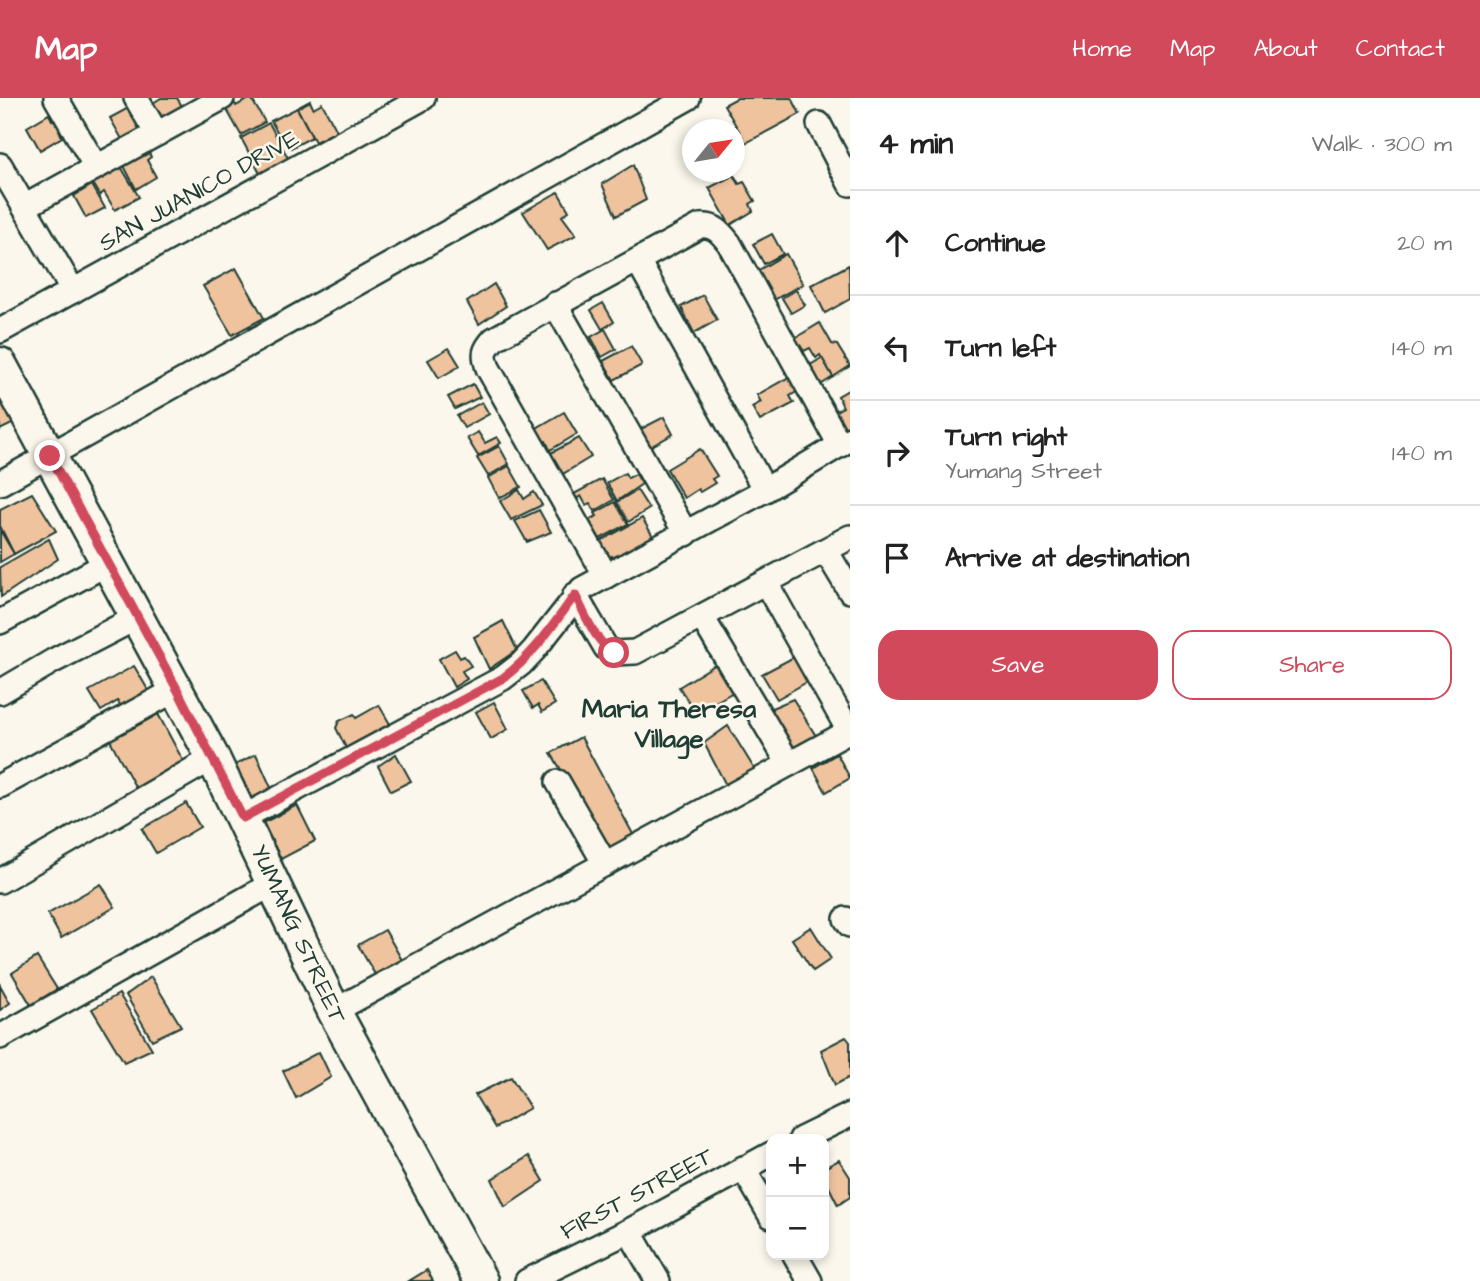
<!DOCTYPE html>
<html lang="en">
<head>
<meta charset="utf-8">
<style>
	body { margin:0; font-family:"Architects Daughter",sans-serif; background:#f6f6f6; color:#222 }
	.controls { position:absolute; right:21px; bottom:21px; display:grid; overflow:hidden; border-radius:14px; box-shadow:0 4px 10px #0003 }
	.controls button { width:63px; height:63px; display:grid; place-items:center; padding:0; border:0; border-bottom:2px solid #e0e0e0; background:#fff; color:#222; font:35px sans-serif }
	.compass { position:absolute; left:682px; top:21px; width:63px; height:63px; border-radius:50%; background:#fff; box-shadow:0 4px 10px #0003; rotate:60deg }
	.stop { position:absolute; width:21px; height:21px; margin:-16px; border:5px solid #d1495b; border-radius:50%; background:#fff }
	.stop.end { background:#d1495b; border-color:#fff; box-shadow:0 2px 7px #0008 }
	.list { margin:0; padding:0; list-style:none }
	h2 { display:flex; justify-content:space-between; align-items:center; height:91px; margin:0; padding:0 28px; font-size:30px }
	h2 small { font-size:23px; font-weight:400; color:#767676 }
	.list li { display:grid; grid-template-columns:46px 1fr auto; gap:21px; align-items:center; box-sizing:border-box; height:105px; padding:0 28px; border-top:2px solid #e0e0e0 }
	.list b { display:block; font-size:26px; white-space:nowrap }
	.list p { margin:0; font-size:23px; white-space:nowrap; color:#767676 }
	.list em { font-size:23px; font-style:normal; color:#767676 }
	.actions { display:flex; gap:14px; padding:21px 28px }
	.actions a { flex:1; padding:16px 0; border:2px solid #d1495b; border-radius:21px; text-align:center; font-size:24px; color:#d1495b }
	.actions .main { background:#d1495b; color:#fff }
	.icon { flex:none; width:38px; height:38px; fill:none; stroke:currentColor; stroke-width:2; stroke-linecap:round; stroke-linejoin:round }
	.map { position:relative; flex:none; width:850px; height:1183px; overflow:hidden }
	header { display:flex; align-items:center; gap:42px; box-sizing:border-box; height:98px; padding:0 35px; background:#d1495b; color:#fff }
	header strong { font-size:33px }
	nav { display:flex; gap:38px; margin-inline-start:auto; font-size:24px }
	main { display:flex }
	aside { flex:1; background:#fff }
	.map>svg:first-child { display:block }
	.building { fill:#f0c39f; stroke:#1f3d34; stroke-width:2 }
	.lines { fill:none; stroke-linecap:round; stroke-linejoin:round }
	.minor-casing { stroke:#1f3d34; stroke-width:28 }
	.secondary-casing { stroke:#1f3d34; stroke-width:37 }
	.minor { stroke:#fbf7ec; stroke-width:23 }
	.secondary { stroke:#fbf7ec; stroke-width:32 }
	.route { stroke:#d1495b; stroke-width:9 }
	.labels { text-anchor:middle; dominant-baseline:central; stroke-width:5; stroke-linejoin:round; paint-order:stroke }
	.street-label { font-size:24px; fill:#1f3d34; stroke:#fbf7ec }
	.neighbourhood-label { font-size:26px; font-weight:bold; fill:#1f3d34; stroke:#fbf7ec }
</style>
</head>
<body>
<header>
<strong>Map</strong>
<nav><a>Home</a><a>Map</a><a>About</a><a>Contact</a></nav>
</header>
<main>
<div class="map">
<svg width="850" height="1183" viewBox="0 0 850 1183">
	<rect width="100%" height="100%" fill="#fbf7ec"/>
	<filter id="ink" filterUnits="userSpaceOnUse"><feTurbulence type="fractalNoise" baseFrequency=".0143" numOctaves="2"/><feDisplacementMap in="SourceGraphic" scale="14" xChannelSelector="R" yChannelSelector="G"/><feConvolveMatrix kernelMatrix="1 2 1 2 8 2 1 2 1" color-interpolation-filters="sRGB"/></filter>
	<g filter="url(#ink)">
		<g class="building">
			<path d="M161 0H177L183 10 164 22 153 5Z"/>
			<path d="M251 0 265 24 241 37 224 7 233 2 236 8Z"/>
			<path d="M737 0H792L800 16 746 45 724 7Z"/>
			<path d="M310 3 313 10 322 5 337 33 315 44 297 10Z"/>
			<path d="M132 8 144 31 123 43 110 20Z"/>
			<path d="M297 10 312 39 291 50 286 42 283 44 271 23Z"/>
			<path d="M49 16 52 22 57 19 63 30 59 32 62 39 40 52 27 29Z"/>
			<path d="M269 25 291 65 263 81 241 40Z"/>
			<path d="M146 49 151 59 147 62 156 79 136 91 121 62Z"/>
			<path d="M120 67 139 99 115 112 104 94 100 97 90 80Z"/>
			<path d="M633 67 646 102 616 118 602 86Z"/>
			<path d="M734 77 739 86 744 84 755 103 750 106 753 113 730 127 709 90Z"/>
			<path d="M92 87 105 110 86 120 74 98Z"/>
			<path d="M558 94 569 113 562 118 576 137 547 152 523 114Z"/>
			<path d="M772 136 783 156 764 166 753 146Z"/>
			<path d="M786 156 803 186 774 202 757 173Z"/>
			<path d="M849 167 850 201 825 215 811 187Z"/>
			<path d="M236 170 264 220 232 237 203 188Z"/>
			<path d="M494 186 506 208 479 226 467 204Z"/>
			<path d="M796 192 805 207 791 215 782 200Z"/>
			<path d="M703 197 717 222 694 235 681 209Z"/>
			<path d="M603 205 614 224 602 231 591 212Z"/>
			<path d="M820 225 832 246 837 247 850 268 833 279 820 257 816 260 810 250 804 253 795 240Z"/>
			<path d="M605 231 616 251 602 259 591 239Z"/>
			<path d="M631 248 642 267 614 282 603 263Z"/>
			<path d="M449 250 460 268 439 280 428 262Z"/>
			<path d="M822 260 833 279 819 288 807 269Z"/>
			<path d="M791 278 798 293 790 298 794 305 760 323 752 309 761 304 757 297Z"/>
			<path d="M473 286 480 299 455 311 448 299Z"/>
			<path d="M850 291V328L843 332 834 314 843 309 838 298Z"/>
			<path d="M0 297 16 324 0 332Z"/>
			<path d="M482 304 489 316 464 330 457 318Z"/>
			<path d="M564 314 577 336 550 352 546 343 542 345 535 331Z"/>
			<path d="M664 319 673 336 648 350 639 332Z"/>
			<path d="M478 334 485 345 497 339 501 345 478 358 467 340Z"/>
			<path d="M579 340 591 359 561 377 549 356Z"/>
			<path d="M499 348 509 366 488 378 477 360Z"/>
			<path d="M700 351 717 378 712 381 715 385 700 394 698 391 684 400 667 371Z"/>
			<path d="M509 368 521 389 499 400 488 380Z"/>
			<path d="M625 375 628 380 636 376 642 386 617 403 607 385Z"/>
			<path d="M602 381 614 402 595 413 590 405 586 407 581 398 576 401 574 396Z"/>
			<path d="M519 392 524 401 534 394 542 407 511 422 500 403Z"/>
			<path d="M637 392 649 411 628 424 617 404Z"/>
			<path d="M32 395 56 433 14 456 0 428V411Z"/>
			<path d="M615 404 628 426 600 441 589 422 597 418 595 415Z"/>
			<path d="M539 412 551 434 527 444 515 423Z"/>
			<path d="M642 420 654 440 614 463 612 458 605 462 595 446Z"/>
			<path d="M0 432 14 456 0 464Z"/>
			<path d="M49 441 58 461 1 499 0 469Z"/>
			<path d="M503 523 517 552 489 571 474 539Z"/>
			<path d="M455 552 460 560 464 558 471 568 462 573 467 581 454 589 439 561Z"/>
			<path d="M796 558 814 580 777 601 762 576Z"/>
			<path d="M718 565 735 593 696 615 679 589Z"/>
			<path d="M134 568 151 597 123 613 118 603 101 613 89 593Z"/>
			<path d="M541 583 555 606 542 614 538 607 533 610 523 593Z"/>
			<path d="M793 601 816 638 793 651 767 612Z"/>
			<path d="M494 604 508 631 491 641 476 614Z"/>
			<path d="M379 607 390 626 346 650 336 630 339 623 354 616 356 620Z"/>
			<path d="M158 616 187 670 139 696 110 642Z"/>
			<path d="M728 628 755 672 728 691 704 645Z"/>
			<path d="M581 639 634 738 608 751 551 655Z"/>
			<path d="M256 656 273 694 254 704 235 667Z"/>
			<path d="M396 656 411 683 391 693 378 668Z"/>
			<path d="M837 656 850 680 826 694 813 670Z"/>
			<path d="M186 705 200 729 156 755 142 731Z"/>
			<path d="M297 707 315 743 281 761 263 725Z"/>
			<path d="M101 786 115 809 61 840 48 816Z"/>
			<path d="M811 829 831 861 813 873 792 841Z"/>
			<path d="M385 832 403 864 377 880 358 847Z"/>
			<path d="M37 859 57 891 31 907 12 875Z"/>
			<path d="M151 879 181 928 152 942 126 897Z"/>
			<path d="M0 887 10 905 0 912Z"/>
			<path d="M119 896 152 951 124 964 92 911Z"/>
			<path d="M846 939 850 944V979L835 987 821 952Z"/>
			<path d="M319 954 331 979 296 1000 283 973Z"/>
			<path d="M511 979 530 1010 495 1030 475 997Z"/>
			<path d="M529 1058 544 1083 505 1109 492 1081Z"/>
			<path d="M839 1062 850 1079V1099L838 1107 824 1079V1070Z"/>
			<path d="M427 1172 433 1183H409Z"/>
		</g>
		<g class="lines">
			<defs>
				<g id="minor">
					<path d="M56 0 96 69"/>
					<path d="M136 0 157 36"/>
					<path d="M819 26 850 86"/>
					<path d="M0 67 73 193"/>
					<path d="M24 109 222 0"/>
					<path d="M638 163 765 392"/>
					<path d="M555 206 686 436"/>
					<path d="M0 233 423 0"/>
					<path d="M0 385 688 0"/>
					<path d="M826 453 850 493"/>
					<path d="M606 478 488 270C483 256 484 252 494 241L700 128C714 126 721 135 729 145L840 347"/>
					<path d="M766 485 849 633"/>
					<path d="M575 497 606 550 614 555 635 554 850 439"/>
					<path d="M702 519 789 666"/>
					<path d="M0 524 108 465"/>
					<path d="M0 594 53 563 138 519"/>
					<path d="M558 684 605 766"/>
					<path d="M0 688 177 591"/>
					<path d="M242 720 503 580 521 566 534 552 582 491 765 392 850 341"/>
					<path d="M0 783 213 660"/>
					<path d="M846 821 850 827"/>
					<path d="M334 913 850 633"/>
					<path d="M0 939 274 785"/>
					<path d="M801 1041 850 1017"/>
					<path d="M743 1070 771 1118"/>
					<path d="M629 1133 658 1183"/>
					<path d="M795 1157 810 1183"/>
					<path d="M527 1183 629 1133 771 1056"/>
				</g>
				<path id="secondary" d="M0 266 213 660 334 913 481 1183"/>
			</defs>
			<use href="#minor" class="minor-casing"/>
			<use href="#secondary" class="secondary-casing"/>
			<use href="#minor" class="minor"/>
			<use href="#secondary" class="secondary"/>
		</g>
	</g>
	<g class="lines" filter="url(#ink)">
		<path class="route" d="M50 358 177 591 243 720 503 580C533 558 553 527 575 497 586 517 594 543 614 555"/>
	</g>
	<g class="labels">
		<g class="street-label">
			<text transform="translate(199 93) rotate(-29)">SAN JUANICO DRIVE</text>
			<text transform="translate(298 836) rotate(65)">YUMANG STREET</text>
			<text transform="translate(637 1096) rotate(-28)">FIRST STREET</text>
		</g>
		<g class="neighbourhood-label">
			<text x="669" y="611">Maria Theresa<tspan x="669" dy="30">Village</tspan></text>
		</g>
	</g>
</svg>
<div class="controls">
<button>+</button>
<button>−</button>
</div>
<svg class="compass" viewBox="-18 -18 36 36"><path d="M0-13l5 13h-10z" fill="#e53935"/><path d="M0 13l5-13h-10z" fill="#767676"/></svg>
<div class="stop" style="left:614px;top:555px"></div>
<div class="stop end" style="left:50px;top:358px"></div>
</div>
<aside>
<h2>4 min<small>Walk · 300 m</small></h2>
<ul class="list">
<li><svg class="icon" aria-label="ahead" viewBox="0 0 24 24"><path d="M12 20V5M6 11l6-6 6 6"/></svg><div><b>Continue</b></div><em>20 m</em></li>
<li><svg class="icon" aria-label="left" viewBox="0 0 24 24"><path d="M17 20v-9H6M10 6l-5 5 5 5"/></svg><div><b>Turn left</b></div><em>140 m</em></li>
<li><svg class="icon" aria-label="right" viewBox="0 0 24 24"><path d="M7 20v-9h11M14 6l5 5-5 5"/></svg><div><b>Turn right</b><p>Yumang Street</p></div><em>140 m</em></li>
<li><svg class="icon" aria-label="arrive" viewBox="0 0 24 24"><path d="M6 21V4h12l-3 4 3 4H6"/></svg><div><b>Arrive at destination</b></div></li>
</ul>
<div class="actions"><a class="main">Save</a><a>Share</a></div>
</aside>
</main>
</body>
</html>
